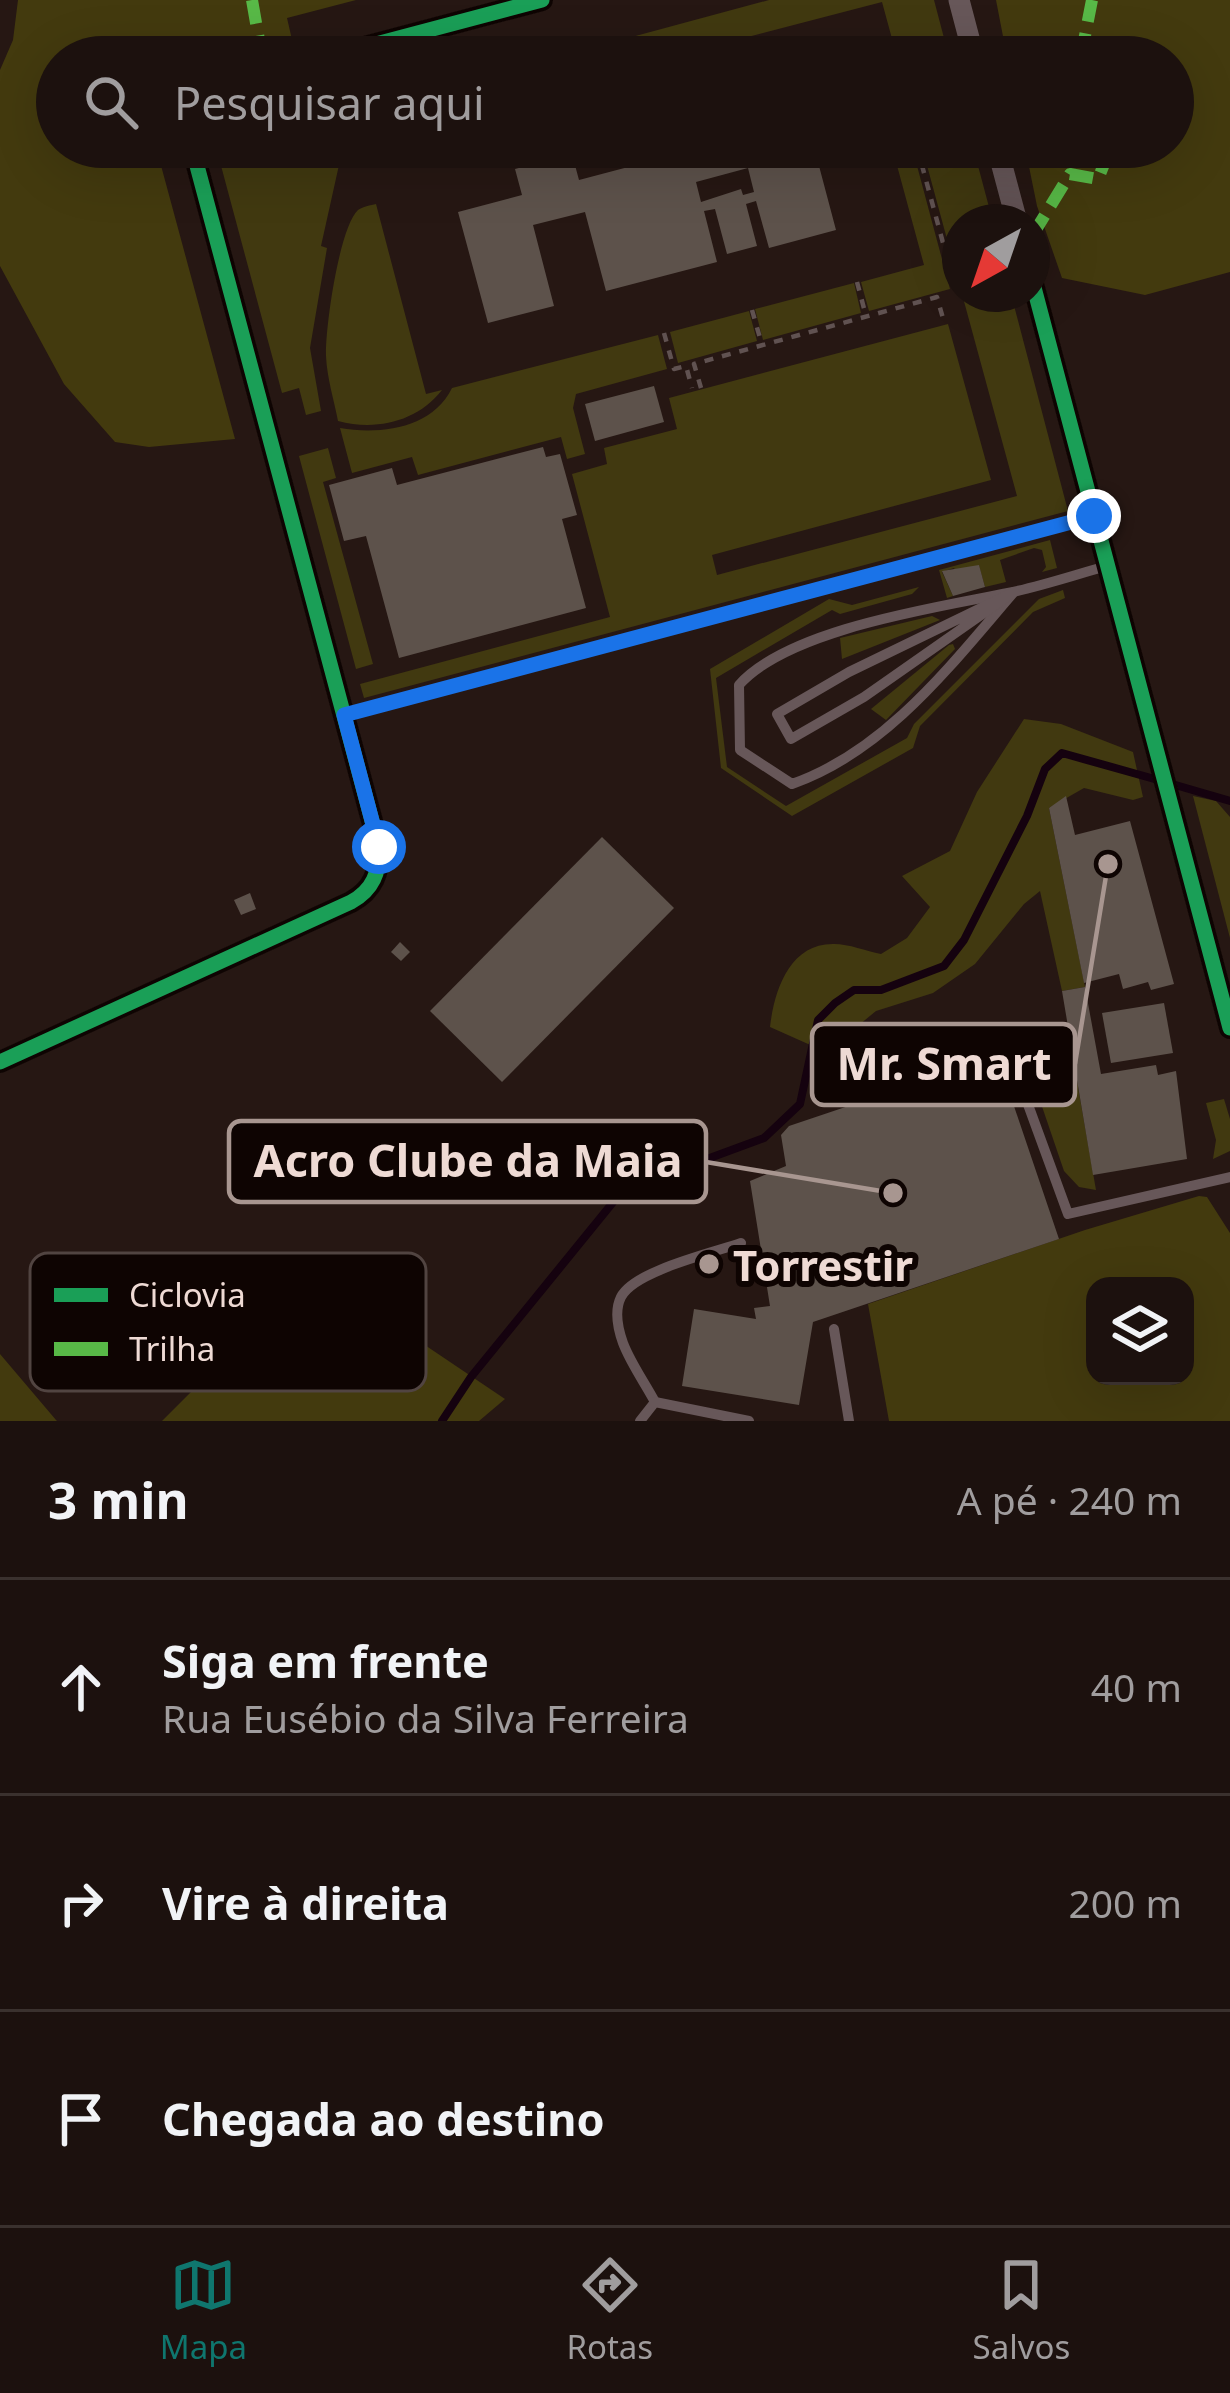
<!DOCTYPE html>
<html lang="pt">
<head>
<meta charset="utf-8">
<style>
	body { margin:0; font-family:"Noto Sans",sans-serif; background:#251a17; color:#f1f3f6 }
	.controls { position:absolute; right:36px; bottom:36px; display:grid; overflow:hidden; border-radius:24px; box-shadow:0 12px 48px #0002 }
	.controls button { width:108px; height:108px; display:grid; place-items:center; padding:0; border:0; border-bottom:3px solid #3a312e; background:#1c110e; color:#f1f3f6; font:60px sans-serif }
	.compass { position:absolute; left:942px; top:204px; width:108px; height:108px; border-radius:50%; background:#1c110e; box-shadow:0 12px 48px #0002; rotate:220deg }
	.stop { position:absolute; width:36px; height:36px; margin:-27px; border:9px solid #1a73e8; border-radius:50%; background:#fff }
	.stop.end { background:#1a73e8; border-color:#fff; box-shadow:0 3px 12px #0008 }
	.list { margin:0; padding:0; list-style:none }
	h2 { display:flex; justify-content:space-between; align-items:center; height:156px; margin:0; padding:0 48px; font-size:51px }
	h2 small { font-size:39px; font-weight:400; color:#a09d9e }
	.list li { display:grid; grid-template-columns:78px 1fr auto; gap:36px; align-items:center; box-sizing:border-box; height:216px; padding:0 48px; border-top:3px solid #3a312e }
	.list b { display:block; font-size:45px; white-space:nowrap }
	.list p { margin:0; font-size:39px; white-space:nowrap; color:#a09d9e }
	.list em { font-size:39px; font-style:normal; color:#a09d9e }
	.icon { flex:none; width:66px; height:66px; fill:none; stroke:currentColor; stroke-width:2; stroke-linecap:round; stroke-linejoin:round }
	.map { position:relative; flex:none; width:1230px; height:1421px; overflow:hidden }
	.search { position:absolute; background:#1c110e; box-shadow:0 12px 48px #0002; left:36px; right:36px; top:36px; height:132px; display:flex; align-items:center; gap:30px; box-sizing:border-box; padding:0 42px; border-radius:66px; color:#a09d9e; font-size:45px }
	.sheet { height:804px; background:#1c110e }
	nav { display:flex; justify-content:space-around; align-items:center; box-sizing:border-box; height:168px; border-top:3px solid #3a312e; background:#1c110e; font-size:33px; color:#a09d9e }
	nav a { display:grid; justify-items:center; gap:6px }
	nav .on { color:#0f766e }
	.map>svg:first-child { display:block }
	.green { fill:#413910 }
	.forest { fill:#433a0e; fill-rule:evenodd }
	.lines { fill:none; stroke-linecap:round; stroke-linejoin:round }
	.stream { stroke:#15020f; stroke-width:8 }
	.building { fill:#5d524b; fill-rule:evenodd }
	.path { stroke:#605251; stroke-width:4.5; stroke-dasharray:9 9; stroke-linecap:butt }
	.lane { stroke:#675759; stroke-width:10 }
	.street { stroke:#675759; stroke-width:21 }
	.quiet { stroke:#58b947; stroke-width:12; stroke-dasharray:24 12; stroke-linecap:butt }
	.cycleway-casing { stroke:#0e0402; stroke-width:22 }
	.cycleway { stroke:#1a9f57; stroke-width:15 }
	.route { stroke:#1a73e8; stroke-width:15 }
	.poi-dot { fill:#a89690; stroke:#0e0402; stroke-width:4.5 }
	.labels { text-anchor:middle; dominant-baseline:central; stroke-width:12; stroke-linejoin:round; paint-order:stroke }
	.poi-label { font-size:42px; font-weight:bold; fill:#eedad4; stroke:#0e0402; text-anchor:start }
	.key { fill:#0e0402; stroke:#514441; stroke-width:3 }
	.key-label { font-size:33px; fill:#eedad4 }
	.leader { fill:none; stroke:#a89690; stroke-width:4.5 }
	.callout-dot { fill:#a89690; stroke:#0e0402; stroke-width:4.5 }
	.callout { fill:#0e0402; stroke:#a89690; stroke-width:4.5 }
	.callout-label { font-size:45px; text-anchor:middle; font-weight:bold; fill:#eedad4 }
</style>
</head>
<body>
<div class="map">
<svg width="1230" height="1421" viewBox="0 0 1230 1421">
	<rect width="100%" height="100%" fill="#261713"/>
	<g class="green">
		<path d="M769 0H934L949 57H897L882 2 671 57 620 54 617 41Z"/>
		<path d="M216 147H343L321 246 327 248 310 348 321 411 306 415 299 388 282 393Z"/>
		<path d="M892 147H912L950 289 869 311 861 282 924 265Z"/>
		<path d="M922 147H973L993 222H960V287Z"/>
		<path d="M376 204 426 394 442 390C417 422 376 431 338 421 334 400 327 378 326 356 325 329 339 228 358 210 362 207 371 205 376 204Z"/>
		<path d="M854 283 861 313 763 340 755 309Z"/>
		<path d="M962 294H1011L1068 511 364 698 360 684 610 617 572 474 607 464 604 448 677 429 669 398 948 324 991 480 712 555 717 575 1017 496Z"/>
		<path d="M749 311 757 341 678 363 670 332Z"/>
		<path d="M658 335 667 369 576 394 573 408 585 454 567 459 561 437 418 475 412 457 352 473 340 428C379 435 432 429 452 388Z"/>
		<path d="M328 448 336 478 323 482 373 664 356 669 299 456Z"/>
		<path d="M1050 540 1057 568 1042 572 1046 567 1042 550 1034 548 1000 560 1006 582 985 587 979 566 956 572 954 568 942 572 953 596 947 598 939 570Z"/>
		<path d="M919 587 912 594 840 614 832 610 716 678 727 767 786 806 907 738 914 724 1039 599 1063 590 1065 598 1033 612 920 726 913 748 792 816 721 768 710 669 829 599 852 605Z"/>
		<path d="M932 616 940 620 842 659 840 638Z"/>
		<path d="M949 645 953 644 955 649 886 720 871 709Z"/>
		<path d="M1024 719 1061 724 1133 752 1143 797 1133 800 1084 788 1049 808 1085 987 1062 991 1040 891 1024 904 975 964 933 993 876 1011 826 1052 770 1027C774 992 789 943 834 944 849 944 866 951 881 954L907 938 930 907 902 876 950 851 977 792Z"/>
		<path d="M1193 796 1216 801 1230 817V938Z"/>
		<path d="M1068 1030 1096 1190 1079 1187 1064 1171 1019 1039Z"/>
		<path d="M1224 1099 1230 1119V1151L1213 1159 1216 1140 1206 1103Z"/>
	</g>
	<g class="forest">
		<path d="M18 0H356L287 18 293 44 249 57H57V147H156L235 439 149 447 115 442 64 384 0 266V70L13 40Z"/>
		<path d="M996 0H1230V272L1145 295 1062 278 1037 206 1025 147H1173V57H1007Z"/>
		<path d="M1199 1196 1207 1197 1230 1233V1421H889L868 1304 1085 1230ZM1095 1286H1185V1376H1095Z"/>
		<path d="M361 1302 505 1399 479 1421H162L199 1384 285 1315Z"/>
		<path d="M0 1354 56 1420 57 1421H0Z"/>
	</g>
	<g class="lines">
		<g class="stream">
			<path d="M1172 784 1230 801"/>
			<path d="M442 1421 471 1377 623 1190 764 1138 800 1104 818 1020 835 1003 854 990H881L944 966 964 940 1027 816 1045 769 1062 753 1158 780"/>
		</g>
	</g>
	<g class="building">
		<path d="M598 46 601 57H561L560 55Z"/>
		<path d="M684 147H814L836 230 769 248 756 201 746 204 757 246 727 254 715 209 704 211 717 262 606 291 585 212 533 225 554 306 488 323 458 212 522 195 515 169 572 154 579 180 685 152ZM748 168 754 192 743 195 741 189 701 202 696 182Z"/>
		<path d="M654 386 664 422 595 441 585 404Z"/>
		<path d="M543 447 546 457 560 454 577 515 562 519 586 608 399 658 366 536 344 541 329 485 392 468 397 485Z"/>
		<path d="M979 565 985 587 953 596 942 571Z"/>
		<path d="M1066 796 1075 835 1130 821 1174 984 1151 990 1148 982 1123 989 1119 974 1084 983 1049 808Z"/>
		<path d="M602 837 674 908 502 1082 430 1011Z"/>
		<path d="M250 893 256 909 241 915 234 900Z"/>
		<path d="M400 942 410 952 401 961 391 952Z"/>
		<path d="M1085 987 1101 1074 1156 1065 1158 1075 1176 1071 1187 1159 1093 1175 1062 991Z"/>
		<path d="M1164 1003 1173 1053 1111 1063 1102 1013Z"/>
		<path d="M997 1056 1059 1239 813 1322 799 1405 682 1386 694 1309 756 1319 754 1308 770 1306 750 1181 786 1166 781 1135 789 1126Z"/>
	</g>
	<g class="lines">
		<g class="path">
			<path d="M917 147 955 287"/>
			<path d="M857 282 866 316"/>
			<path d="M752 310 762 345"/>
			<path d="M664 333 674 369 686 366 692 388"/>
			<path d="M701 388 694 364 937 297 944 322"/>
			<path d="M367 709 1075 521"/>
		</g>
		<g class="lane">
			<path d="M1014 592C951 665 886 751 792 784L740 750 739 685C789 629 935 608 1008 593 1042 586 1074 575 1107 566"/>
			<path d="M1014 592 864 697 791 739 777 714 849 672Z"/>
			<path d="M836 1081 1000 1028 1068 1214 1230 1177"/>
			<path d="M834 1329 849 1421"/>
			<path d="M655 1402C645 1383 631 1364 623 1343 618 1329 614 1311 621 1297 634 1271 712 1253 741 1243"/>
			<path d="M640 1421 655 1402 749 1421"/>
		</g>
		<g class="street">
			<path d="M959 0 974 57"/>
			<path d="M327 57 542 0"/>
			<path d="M997 147 1017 222"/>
			<path d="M1032 280 1230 1028"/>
			<path d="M0 1062 351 902C373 890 380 872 379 847L192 147"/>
		</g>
		<g class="quiet">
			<path d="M252 0 262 57"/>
			<path d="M1085 57 1083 46 1092 0"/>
			<path d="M1032 236 1070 174 1098 179 1106 159 1103 147"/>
		</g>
		<defs>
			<g id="cycleway">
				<path d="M327 57 542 0"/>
				<path d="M1032 280 1230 1028"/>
				<path d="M0 1062 351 902C373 890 380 872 379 847L192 147"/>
			</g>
		</defs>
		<use href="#cycleway" class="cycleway-casing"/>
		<use href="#cycleway" class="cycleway"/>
	</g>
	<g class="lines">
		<path class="route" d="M379 847 344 715 1094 516"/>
	</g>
	<circle class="poi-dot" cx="709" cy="1264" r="12"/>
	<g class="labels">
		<g class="poi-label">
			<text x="733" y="1264">Torrestir</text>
		</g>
	</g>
	<rect x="30" y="1253" width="396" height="138" rx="18" class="key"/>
	<rect x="54" y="1288" width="54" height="14" fill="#1a9f57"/>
	<rect x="54" y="1342" width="54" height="14" fill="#58b947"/>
	<g class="key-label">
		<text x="129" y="1307">Ciclovia</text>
		<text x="129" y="1361">Trilha</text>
	</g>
	<path class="leader" d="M1108 864L1075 1064M893 1193L706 1162"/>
	<g class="callout-dot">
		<circle cx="1108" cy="864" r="12"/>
		<circle cx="893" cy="1193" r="12"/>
	</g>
	<g class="callout">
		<rect x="812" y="1024" width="263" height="81" rx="12"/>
		<rect x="229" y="1121" width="477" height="81" rx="12"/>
	</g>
	<g class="callout-label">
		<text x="944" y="1080">Mr. Smart</text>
		<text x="468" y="1177">Acro Clube da Maia</text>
	</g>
</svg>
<div class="controls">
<button><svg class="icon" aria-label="layers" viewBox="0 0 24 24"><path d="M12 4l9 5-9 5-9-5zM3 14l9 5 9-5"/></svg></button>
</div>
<svg class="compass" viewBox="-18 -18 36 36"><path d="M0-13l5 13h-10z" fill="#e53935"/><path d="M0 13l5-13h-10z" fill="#a09d9e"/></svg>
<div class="stop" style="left:379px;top:847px"></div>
<div class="stop end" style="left:1094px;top:516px"></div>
<div class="search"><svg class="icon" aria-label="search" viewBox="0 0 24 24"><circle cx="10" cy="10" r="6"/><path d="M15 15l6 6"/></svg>Pesquisar aqui</div>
</div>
<section class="sheet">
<h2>3 min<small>A pé · 240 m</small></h2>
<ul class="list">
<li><svg class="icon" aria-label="ahead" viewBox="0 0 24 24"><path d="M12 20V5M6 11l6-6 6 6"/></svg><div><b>Siga em frente</b><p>Rua Eusébio da Silva Ferreira</p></div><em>40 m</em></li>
<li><svg class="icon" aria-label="right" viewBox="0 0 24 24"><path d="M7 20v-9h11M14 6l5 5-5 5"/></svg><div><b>Vire à direita</b></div><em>200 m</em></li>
<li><svg class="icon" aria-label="arrive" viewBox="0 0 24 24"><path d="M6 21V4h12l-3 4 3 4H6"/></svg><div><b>Chegada ao destino</b></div></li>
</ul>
</section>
<nav>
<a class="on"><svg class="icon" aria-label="map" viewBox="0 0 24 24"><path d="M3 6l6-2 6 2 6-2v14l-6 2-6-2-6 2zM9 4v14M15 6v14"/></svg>Mapa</a>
<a><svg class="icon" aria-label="directions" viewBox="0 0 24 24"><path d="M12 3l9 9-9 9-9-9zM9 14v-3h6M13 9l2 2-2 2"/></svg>Rotas</a>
<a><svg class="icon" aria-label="saved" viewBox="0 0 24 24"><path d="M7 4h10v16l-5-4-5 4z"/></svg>Salvos</a>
</nav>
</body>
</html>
